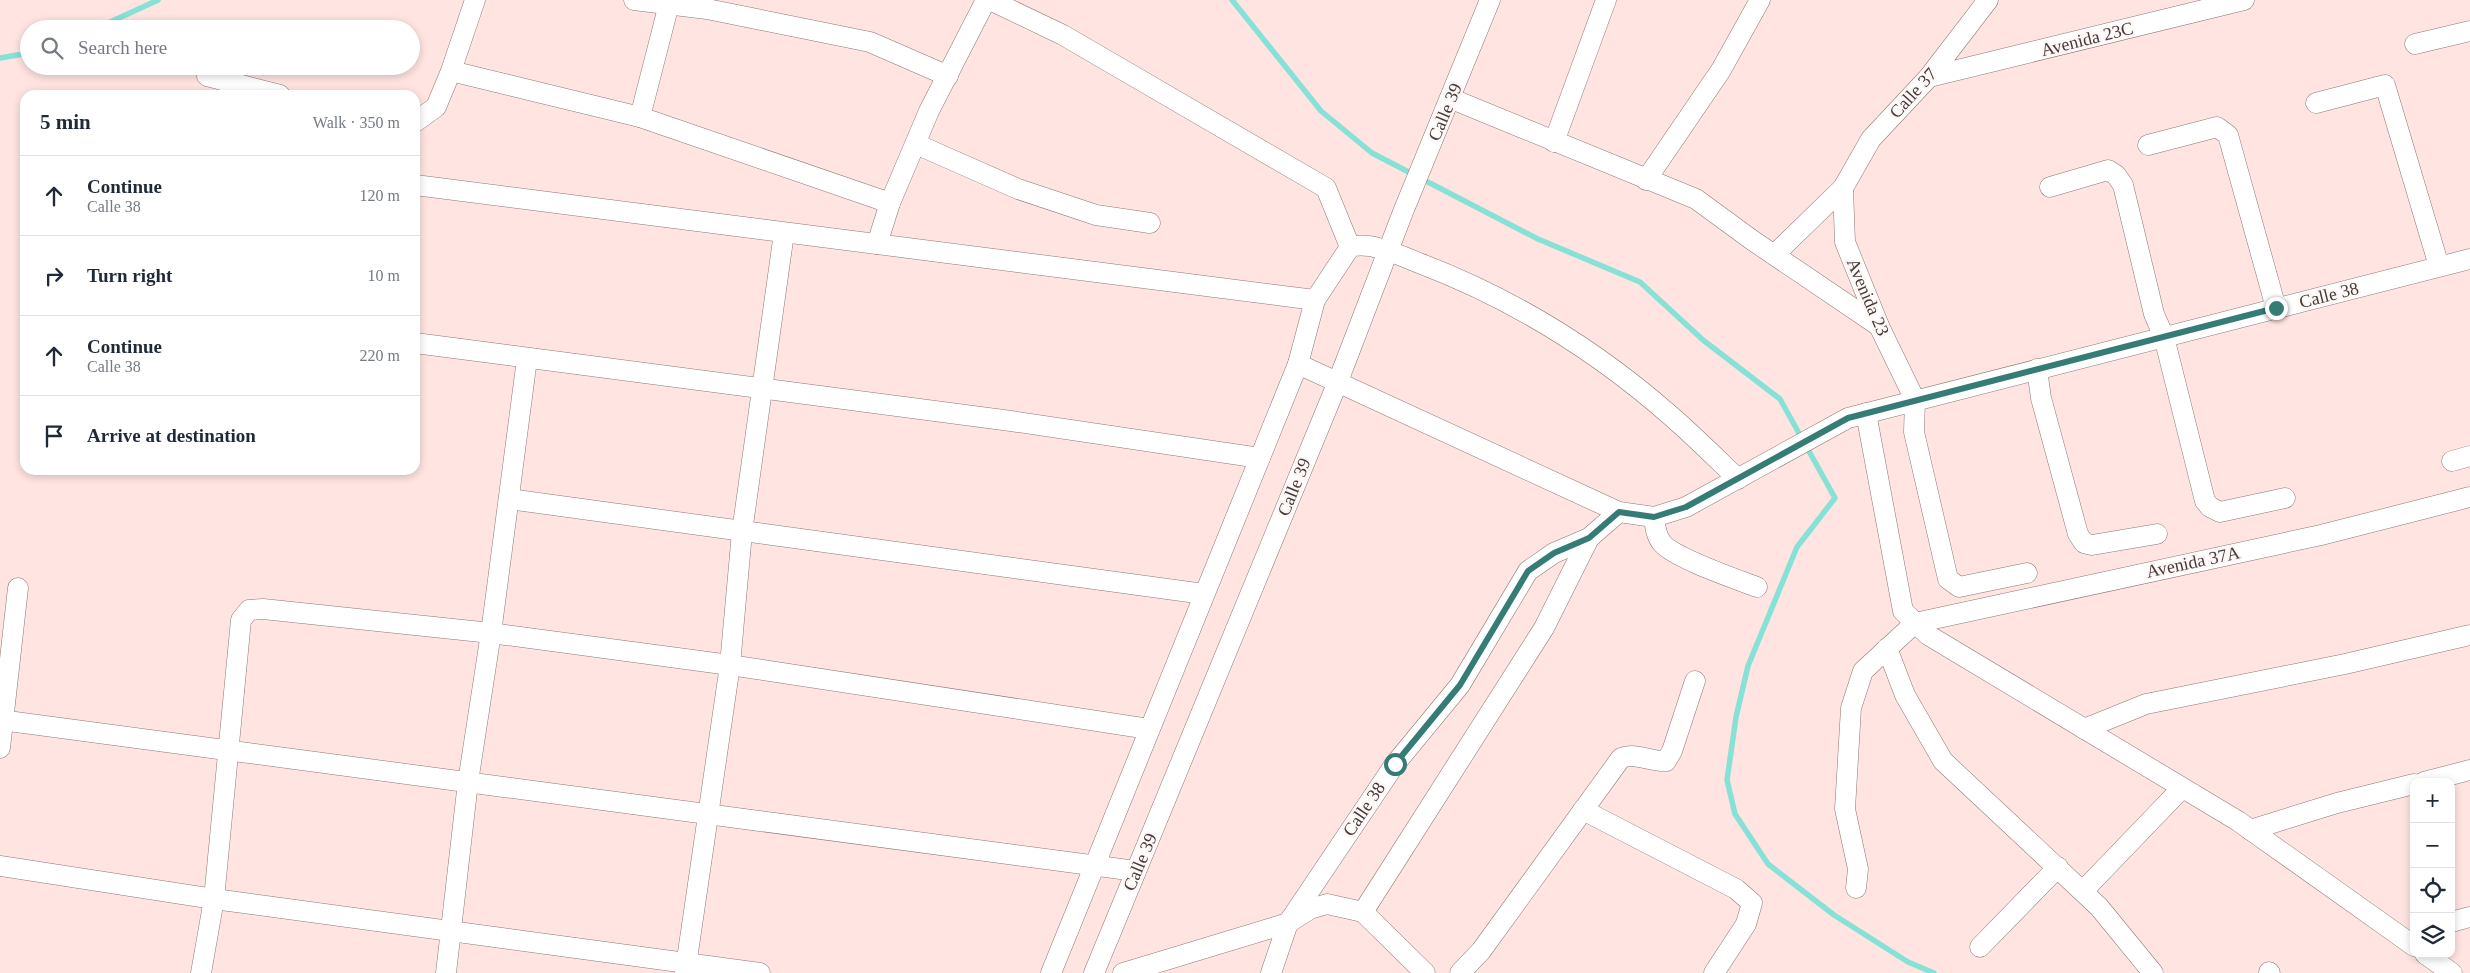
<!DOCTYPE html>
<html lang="en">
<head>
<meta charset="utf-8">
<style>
	body { margin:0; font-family:Georgia,serif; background:#f6f6f7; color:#1f2937 }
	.controls { position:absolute; right:15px; bottom:15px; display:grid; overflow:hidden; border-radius:10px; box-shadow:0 2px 8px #0003 }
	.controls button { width:45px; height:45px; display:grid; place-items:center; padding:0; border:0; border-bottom:1px solid #e0e1e3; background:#fff; color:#1f2937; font:25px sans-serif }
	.stop { position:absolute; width:15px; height:15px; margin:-11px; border:4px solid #357c76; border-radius:50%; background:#fff }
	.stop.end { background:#357c76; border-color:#fff; box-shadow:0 1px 5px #0008 }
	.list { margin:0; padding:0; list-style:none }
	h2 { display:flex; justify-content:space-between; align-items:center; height:65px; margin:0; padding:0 20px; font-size:21px }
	h2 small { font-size:16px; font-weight:400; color:#747a83 }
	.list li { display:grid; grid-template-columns:32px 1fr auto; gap:15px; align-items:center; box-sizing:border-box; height:80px; padding:0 20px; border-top:1px solid #e0e1e3 }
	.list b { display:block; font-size:19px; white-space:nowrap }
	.list p { margin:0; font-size:16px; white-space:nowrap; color:#747a83 }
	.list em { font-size:16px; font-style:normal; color:#747a83 }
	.icon { flex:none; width:28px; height:28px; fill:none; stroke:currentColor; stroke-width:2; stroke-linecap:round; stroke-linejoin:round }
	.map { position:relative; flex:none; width:2470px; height:973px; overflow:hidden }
	.search { position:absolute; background:#fff; box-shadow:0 2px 8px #0003; left:20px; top:20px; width:400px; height:55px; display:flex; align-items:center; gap:12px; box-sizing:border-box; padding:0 18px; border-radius:28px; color:#747a83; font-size:19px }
	.panel { position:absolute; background:#fff; box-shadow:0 2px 8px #0003; left:20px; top:90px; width:400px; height:385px; border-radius:15px }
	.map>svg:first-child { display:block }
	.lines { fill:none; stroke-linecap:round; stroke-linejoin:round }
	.stream { stroke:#86e1d7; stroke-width:5.5 }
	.minor-casing { stroke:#8e7774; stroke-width:21 }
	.minor { stroke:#fff; stroke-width:20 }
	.route { stroke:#357c76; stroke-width:6 }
	.labels { text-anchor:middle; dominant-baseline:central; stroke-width:5; stroke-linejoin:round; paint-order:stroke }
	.street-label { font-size:18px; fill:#453a39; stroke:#fdf7f6 }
</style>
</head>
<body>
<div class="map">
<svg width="2470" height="973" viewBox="0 0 2470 973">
	<rect width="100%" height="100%" fill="#ffe4e1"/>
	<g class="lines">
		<g class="stream">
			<path d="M1232 0 1321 111 1372 153 1538 239 1640 282 1703 340 1780 399 1835 498 1797 547 1748 666 1736 717 1727 780 1735 814 1768 864 1834 915 1908 962 1934 973"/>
			<path d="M95 29 158 0"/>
			<path d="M0 58 29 53"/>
		</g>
		<defs>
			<g id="minor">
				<path d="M634 0 707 9 870 42 948 76"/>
				<path d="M990 0 1063 35 1326 188 1350 247"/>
				<path d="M2415 44 2470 31"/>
				<path d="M451 71 640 117 890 203"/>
				<path d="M207 76 280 95"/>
				<path d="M1929 77 2244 0"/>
				<path d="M1452 99 1696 199 1752 240 1879 326"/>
				<path d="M2316 103 2385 85 2439 266"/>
				<path d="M640 117 670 0"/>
				<path d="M415 122 436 107 451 71 475 0"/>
				<path d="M1554 142 1606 0"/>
				<path d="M916 144 1018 189 1096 215 1150 223"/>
				<path d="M2148 145 2217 127 2228 135 2276 308"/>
				<path d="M1646 180 1721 70 1760 0"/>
				<path d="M415 185 1315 300"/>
				<path d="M2050 187 2108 170 2116 175 2123 185 2154 314 2164 337 2205 501 2210 507 2220 512 2285 498"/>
				<path d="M1843 188 1845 242 1879 326 1915 400 1914 432 1948 579 1959 587 2027 573"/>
				<path d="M877 244 890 203 929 111 986 0"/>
				<path d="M1774 255 1843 188 1871 139 1929 77 1988 0"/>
				<path d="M415 343 1011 421 1260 458"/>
				<path d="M1298 364 1315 300 1350 247C1371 241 1399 255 1419 263 1511 298 1597 351 1671 416 1694 436 1716 458 1738 479"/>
				<path d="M2037 369 2041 398 2078 534 2084 543 2092 545 2157 534"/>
				<path d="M1866 413 1903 611 1928 635 2238 821 2414 946"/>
				<path d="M2452 461 2470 456"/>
				<path d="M509 499 1204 594"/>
				<path d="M1654 517C1655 526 1656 536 1662 543 1674 558 1736 579 1757 587"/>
				<path d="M1887 648 1905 695 1943 761 2099 907 2153 973"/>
				<path d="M0 720 1136 871"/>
				<path d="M2084 729 2146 704 2345 664 2470 635"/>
				<path d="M0 748 18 588"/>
				<path d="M2424 782 2470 770"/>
				<path d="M1583 810 1736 889 1752 903 1746 924 1714 973"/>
				<path d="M2250 830 2337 803 2414 784"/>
				<path d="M0 866 214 899 760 973"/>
				<path d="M1856 888 1858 869 1845 809 1851 708 1863 671 1915 623 2321 535 2470 497"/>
				<path d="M2083 891 2182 788"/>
				<path d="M1363 912 1544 628 1589 538"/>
				<path d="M2451 922 2470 917"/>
				<path d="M1980 947 2058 867"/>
				<path d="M2425 954 2452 973"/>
				<path d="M2269 972 2270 973"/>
				<path d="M201 973 214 899 241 620 249 610 263 609 491 633 730 665 1149 729"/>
				<path d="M446 973 468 782 491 633 527 359"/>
				<path d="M685 973 730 665 742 532 784 233"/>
				<path d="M1051 973 1298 364 1619 512 1654 517 1686 507 1848 418 2470 259"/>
				<path d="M1094 973 1337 384 1403 212 1490 0"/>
				<path d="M1123 973 1288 923 1310 909 1327 904 1363 912 1425 973"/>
				<path d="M1271 973 1288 923 1395 764 1460 685 1528 571 1554 553 1589 538 1619 512"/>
				<path d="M1460 973 1481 951 1621 758C1636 752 1650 762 1666 761L1672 751 1695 681"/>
			</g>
		</defs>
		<use href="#minor" class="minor-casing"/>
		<use href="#minor" class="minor"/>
	</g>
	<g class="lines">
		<path class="route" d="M1395 764 1460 685 1528 571 1554 553 1589 538 1619 512 1654 517 1686 507 1848 418 2276 308"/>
	</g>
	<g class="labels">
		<g class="street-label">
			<text transform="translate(2087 39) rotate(-14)">Avenida 23C</text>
			<text transform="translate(1913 93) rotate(-48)">Calle 37</text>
			<text transform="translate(1445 112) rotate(-67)">Calle 39</text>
			<text transform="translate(2329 295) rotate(-14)">Calle 38</text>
			<text transform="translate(1868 297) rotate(67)">Avenida 23</text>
			<text transform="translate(1294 487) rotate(-68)">Calle 39</text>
			<text transform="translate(2193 562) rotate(-12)">Avenida 37A</text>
			<text transform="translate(1364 809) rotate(-56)">Calle 38</text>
			<text transform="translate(1140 862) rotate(-67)">Calle 39</text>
		</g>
	</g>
</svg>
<div class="controls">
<button>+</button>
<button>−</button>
<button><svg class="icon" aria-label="locate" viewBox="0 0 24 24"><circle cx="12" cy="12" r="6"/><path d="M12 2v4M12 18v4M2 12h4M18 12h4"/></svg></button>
<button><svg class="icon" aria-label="layers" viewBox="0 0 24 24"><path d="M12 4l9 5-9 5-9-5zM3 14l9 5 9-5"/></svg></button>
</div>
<div class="stop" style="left:1395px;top:764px"></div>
<div class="stop end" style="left:2276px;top:308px"></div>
<div class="search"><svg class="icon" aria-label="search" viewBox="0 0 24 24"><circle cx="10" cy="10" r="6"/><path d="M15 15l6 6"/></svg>Search here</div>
<section class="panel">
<h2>5 min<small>Walk · 350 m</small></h2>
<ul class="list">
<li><svg class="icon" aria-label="ahead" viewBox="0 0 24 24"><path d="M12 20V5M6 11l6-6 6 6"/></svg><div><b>Continue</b><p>Calle 38</p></div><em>120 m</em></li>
<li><svg class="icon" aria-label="right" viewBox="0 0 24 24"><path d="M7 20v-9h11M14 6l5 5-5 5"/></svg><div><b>Turn right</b></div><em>10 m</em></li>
<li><svg class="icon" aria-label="ahead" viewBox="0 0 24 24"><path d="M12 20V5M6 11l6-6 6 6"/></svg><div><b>Continue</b><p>Calle 38</p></div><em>220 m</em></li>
<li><svg class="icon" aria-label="arrive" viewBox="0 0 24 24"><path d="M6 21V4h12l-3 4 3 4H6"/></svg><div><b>Arrive at destination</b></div></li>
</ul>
</section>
</div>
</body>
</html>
